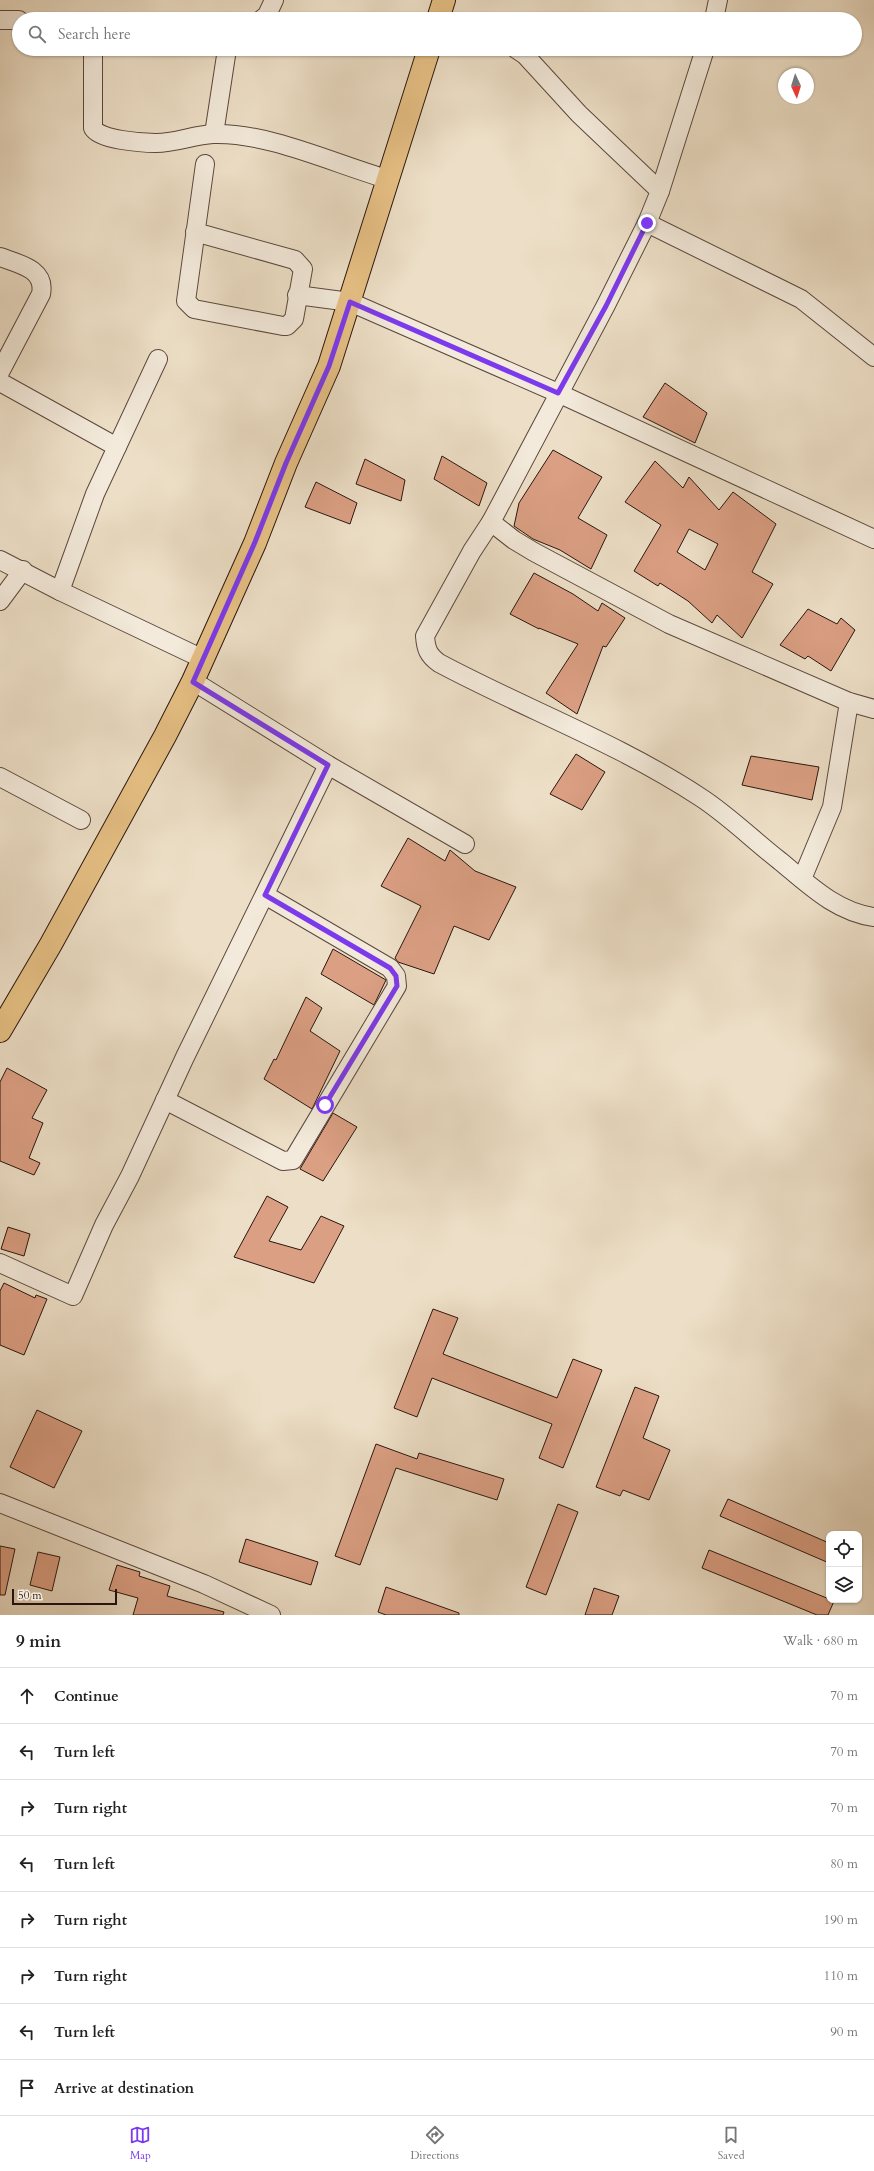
<!DOCTYPE html>
<html lang="en">
<head>
<meta charset="utf-8">
<style>
	body { margin:0; font-family:Cardo,serif; background:#f2f2f2; color:#222 }
	.controls { position:absolute; right:12px; bottom:12px; display:grid; overflow:hidden; border-radius:8px; box-shadow:0 1px 3px #0004 }
	.controls button { width:36px; height:36px; display:grid; place-items:center; padding:0; border:0; border-bottom:1px solid #e0e0e0; background:#fff; color:#222; font:20px sans-serif }
	.compass { position:absolute; left:778px; top:68px; width:36px; height:36px; border-radius:50%; background:#fff; box-shadow:0 1px 3px #0004; rotate:176deg }
	.scale { position:absolute; left:12px; bottom:10px; width:105px; box-sizing:border-box; padding-left:4px; border:2px solid #2a160f; border-top:0; font-size:11px; line-height:14px; white-space:nowrap; color:#2a160f; -webkit-text-stroke:3px #f3eadb; paint-order:stroke }
	.stop { position:absolute; width:12px; height:12px; margin:-9px; border:3px solid #7c3aed; border-radius:50%; background:#fff }
	.stop.end { background:#7c3aed; border-color:#fff; box-shadow:0 1px 4px #0008 }
	.list { margin:0; padding:0; list-style:none }
	h2 { display:flex; justify-content:space-between; align-items:center; height:52px; margin:0; padding:0 16px; font-size:17px }
	h2 small { font-size:13px; font-weight:400; color:#767676 }
	.list li { display:grid; grid-template-columns:26px 1fr auto; gap:12px; align-items:center; box-sizing:border-box; height:56px; padding:0 16px; border-top:1px solid #e0e0e0 }
	.list b { display:block; font-size:15px; white-space:nowrap }
	.list em { font-size:13px; font-style:normal; color:#767676 }
	.icon { flex:none; width:22px; height:22px; fill:none; stroke:currentColor; stroke-width:2; stroke-linecap:round; stroke-linejoin:round }
	.map { position:relative; flex:none; width:874px; height:1615px; overflow:hidden }
	.search { position:absolute; background:#fff; box-shadow:0 1px 3px #0004; left:12px; right:12px; top:12px; height:44px; display:flex; align-items:center; gap:10px; box-sizing:border-box; padding:0 14px; border-radius:22px; color:#767676; font-size:15px }
	.sheet { height:500px; background:#fff }
	nav { display:flex; justify-content:space-around; align-items:center; box-sizing:border-box; height:56px; border-top:1px solid #e0e0e0; background:#fff; font-size:11px; color:#767676 }
	nav a { display:grid; justify-items:center; gap:2px }
	nav .on { color:#7c3aed }
	.map>svg:first-child { display:block }
	.building { fill:#db9f83; stroke:#2a160f; fill-rule:evenodd }
	.lines { fill:none; stroke-linecap:round; stroke-linejoin:round }
	.minor-casing { stroke:#5b483d; stroke-width:20 }
	.major-casing { stroke:#2a160f; stroke-width:24 }
	.minor { stroke:#f3eadb; stroke-width:18 }
	.major { stroke:#e6c084; stroke-width:22 }
	.route { stroke:#7c3aed; stroke-width:5 }
</style>
</head>
<body>
<div class="map">
<svg width="874" height="1615" viewBox="0 0 874 1615">
	<rect width="100%" height="100%" fill="#eddfc7"/>
	<filter id="stains"><feTurbulence type="fractalNoise" baseFrequency=".005" numOctaves="4"/><feColorMatrix values="0 0 0 0 .2 0 0 0 0 .09 0 0 0 0 .02 0 0 0 .5 -.17"/></filter>
	<radialGradient id="worn" r=".72"><stop offset=".6" stop-color="#630" stop-opacity="0"/><stop offset="1" stop-color="#630" stop-opacity=".3"/></radialGradient>
	<g class="building">
		<path d="M665 383 707 413 695 443 643 417Z"/>
		<path d="M553 450 602 477 578 518 607 535 591 569 560 550 533 539 514 526 519 503Z"/>
		<path d="M442 456 487 483 479 506 434 479Z"/>
		<path d="M365 459 405 480 401 501 356 484Z"/>
		<path d="M655 461 683 488 689 477 719 510 733 492 776 524 752 572 773 584 742 638 717 615 712 623 688 601 660 583 658 586 634 571 661 525 625 502ZM689 529 718 544 705 570 677 552Z"/>
		<path d="M316 482 357 503 350 524 305 507Z"/>
		<path d="M534 573 573 594 598 611 602 603 625 618 606 647 603 646 577 714 546 693 578 644 539 628V629L510 614Z"/>
		<path d="M808 609 837 624 841 618 855 630 831 671 808 656 805 659 780 645Z"/>
		<path d="M576 754 605 772 582 810 550 794Z"/>
		<path d="M751 756 819 767 812 800 742 785Z"/>
		<path d="M408 838 445 861 450 850 475 871 516 887 489 940 454 926 434 974 398 962 395 958 421 906 381 886Z"/>
		<path d="M333 949 386 980 374 1005 321 974Z"/>
		<path d="M306 997 322 1008 310 1031 340 1051 312 1109 264 1079 274 1059 276 1060Z"/>
		<path d="M7 1068 47 1090 32 1118 43 1123 29 1158 40 1163 34 1175 0 1161V1082Z"/>
		<path d="M333 1113 357 1127 323 1181 300 1169Z"/>
		<path d="M267 1196 288 1207 269 1241 301 1250 321 1216 344 1226 314 1283 234 1257Z"/>
		<path d="M8 1227 30 1234 24 1256 1 1249Z"/>
		<path d="M4 1283 35 1298 36 1295 47 1299 24 1355 0 1345V1291Z"/>
		<path d="M433 1309 458 1318 443 1354 557 1398 573 1359 602 1370 563 1468 539 1458 552 1424 432 1378 417 1417 394 1408Z"/>
		<path d="M635 1387 659 1396 643 1438 670 1450 649 1500 623 1490 620 1496 596 1487Z"/>
		<path d="M37 1410 82 1431 54 1488 10 1467Z"/>
		<path d="M376 1444 417 1459 419 1453 504 1479 497 1500 396 1468 360 1565 335 1556Z"/>
		<path d="M728 1499 829 1543V1563L720 1516Z"/>
		<path d="M558 1504 578 1512 546 1595 526 1587Z"/>
		<path d="M246 1539 318 1562 311 1585 239 1562Z"/>
		<path d="M0 1546 15 1549 5 1595H0Z"/>
		<path d="M709 1550 834 1601 828 1615H817L702 1568Z"/>
		<path d="M38 1552 60 1557 52 1591 30 1585Z"/>
		<path d="M117 1565 140 1572 139 1576 170 1586 167 1596 224 1612 223 1615H133L138 1598 109 1590Z"/>
		<path d="M386 1587 459 1613V1615H386L378 1612Z"/>
		<path d="M594 1588 619 1596 612 1615H585Z"/>
	</g>
	<g class="lines">
		<defs>
			<g id="minor">
				<path d="M262 19 267 15 274 0"/>
				<path d="M714 19 718 0"/>
				<path d="M0 20H19"/>
				<path d="M93 49V128C99 140 143 143 156 143 175 143 194 135 213 134 267 132 335 164 387 179"/>
				<path d="M516 49 525 55 579 114 660 191"/>
				<path d="M705 49 660 191 647 223 606 305 491 522 472 551 425 636C426 649 428 655 439 663 525 709 618 743 700 797 728 815 753 840 780 861 808 884 836 912 874 917"/>
				<path d="M214 134 227 49"/>
				<path d="M647 223 801 299 874 357"/>
				<path d="M195 232 295 260 303 269 294 319 287 326H283L194 309 186 301 205 164"/>
				<path d="M0 257C19 264 46 269 41 294L0 372"/>
				<path d="M297 295 350 302 558 393 874 539"/>
				<path d="M0 382 117 447"/>
				<path d="M491 522 514 540 534 552 669 624 849 702 874 709"/>
				<path d="M0 560 60 591 203 659"/>
				<path d="M60 591 95 494 158 359"/>
				<path d="M0 601 23 570"/>
				<path d="M193 681 328 765 465 844"/>
				<path d="M0 777 81 820"/>
				<path d="M802 879 832 807 849 702"/>
				<path d="M165 1100 283 1161 293 1160 397 986 396 976 390 968 265 895"/>
				<path d="M0 1263 73 1296 104 1225 130 1176 185 1057 328 765"/>
				<path d="M0 1503 204 1584 271 1615"/>
			</g>
			<g id="major">
				<path d="M438 19 444 0"/>
				<path d="M0 1031 51 944 165 736 193 681 255 543 286 463 329 366 429 49"/>
			</g>
		</defs>
		<use href="#minor" class="minor-casing"/>
		<use href="#major" class="major-casing"/>
		<use href="#minor" class="minor"/>
		<use href="#major" class="major"/>
	</g>
	<g class="lines">
		<path class="route" d="M325 1105 397 986 396 976 390 968 265 895 328 765 193 682 255 542 286 463 329 366 350 302 558 393 606 306 647 223"/>
	</g>
	<rect width="100%" height="100%" filter="url(#stains)"/>
	<rect width="100%" height="100%" fill="url(#worn)"/>
</svg>
<div class="controls">
<button><svg class="icon" aria-label="locate" viewBox="0 0 24 24"><circle cx="12" cy="12" r="6"/><path d="M12 2v4M12 18v4M2 12h4M18 12h4"/></svg></button>
<button><svg class="icon" aria-label="layers" viewBox="0 0 24 24"><path d="M12 4l9 5-9 5-9-5zM3 14l9 5 9-5"/></svg></button>
</div>
<svg class="compass" viewBox="-18 -18 36 36"><path d="M0-13l5 13h-10z" fill="#e53935"/><path d="M0 13l5-13h-10z" fill="#767676"/></svg>
<div class="scale">50 m</div>
<div class="stop" style="left:325px;top:1105px"></div>
<div class="stop end" style="left:647px;top:223px"></div>
<div class="search"><svg class="icon" aria-label="search" viewBox="0 0 24 24"><circle cx="10" cy="10" r="6"/><path d="M15 15l6 6"/></svg>Search here</div>
</div>
<section class="sheet">
<h2>9 min<small>Walk · 680 m</small></h2>
<ul class="list">
<li><svg class="icon" aria-label="ahead" viewBox="0 0 24 24"><path d="M12 20V5M6 11l6-6 6 6"/></svg><div><b>Continue</b></div><em>70 m</em></li>
<li><svg class="icon" aria-label="left" viewBox="0 0 24 24"><path d="M17 20v-9H6M10 6l-5 5 5 5"/></svg><div><b>Turn left</b></div><em>70 m</em></li>
<li><svg class="icon" aria-label="right" viewBox="0 0 24 24"><path d="M7 20v-9h11M14 6l5 5-5 5"/></svg><div><b>Turn right</b></div><em>70 m</em></li>
<li><svg class="icon" aria-label="left" viewBox="0 0 24 24"><path d="M17 20v-9H6M10 6l-5 5 5 5"/></svg><div><b>Turn left</b></div><em>80 m</em></li>
<li><svg class="icon" aria-label="right" viewBox="0 0 24 24"><path d="M7 20v-9h11M14 6l5 5-5 5"/></svg><div><b>Turn right</b></div><em>190 m</em></li>
<li><svg class="icon" aria-label="right" viewBox="0 0 24 24"><path d="M7 20v-9h11M14 6l5 5-5 5"/></svg><div><b>Turn right</b></div><em>110 m</em></li>
<li><svg class="icon" aria-label="left" viewBox="0 0 24 24"><path d="M17 20v-9H6M10 6l-5 5 5 5"/></svg><div><b>Turn left</b></div><em>90 m</em></li>
<li><svg class="icon" aria-label="arrive" viewBox="0 0 24 24"><path d="M6 21V4h12l-3 4 3 4H6"/></svg><div><b>Arrive at destination</b></div></li>
</ul>
</section>
<nav>
<a class="on"><svg class="icon" aria-label="map" viewBox="0 0 24 24"><path d="M3 6l6-2 6 2 6-2v14l-6 2-6-2-6 2zM9 4v14M15 6v14"/></svg>Map</a>
<a><svg class="icon" aria-label="directions" viewBox="0 0 24 24"><path d="M12 3l9 9-9 9-9-9zM9 14v-3h6M13 9l2 2-2 2"/></svg>Directions</a>
<a><svg class="icon" aria-label="saved" viewBox="0 0 24 24"><path d="M7 4h10v16l-5-4-5 4z"/></svg>Saved</a>
</nav>
</body>
</html>
